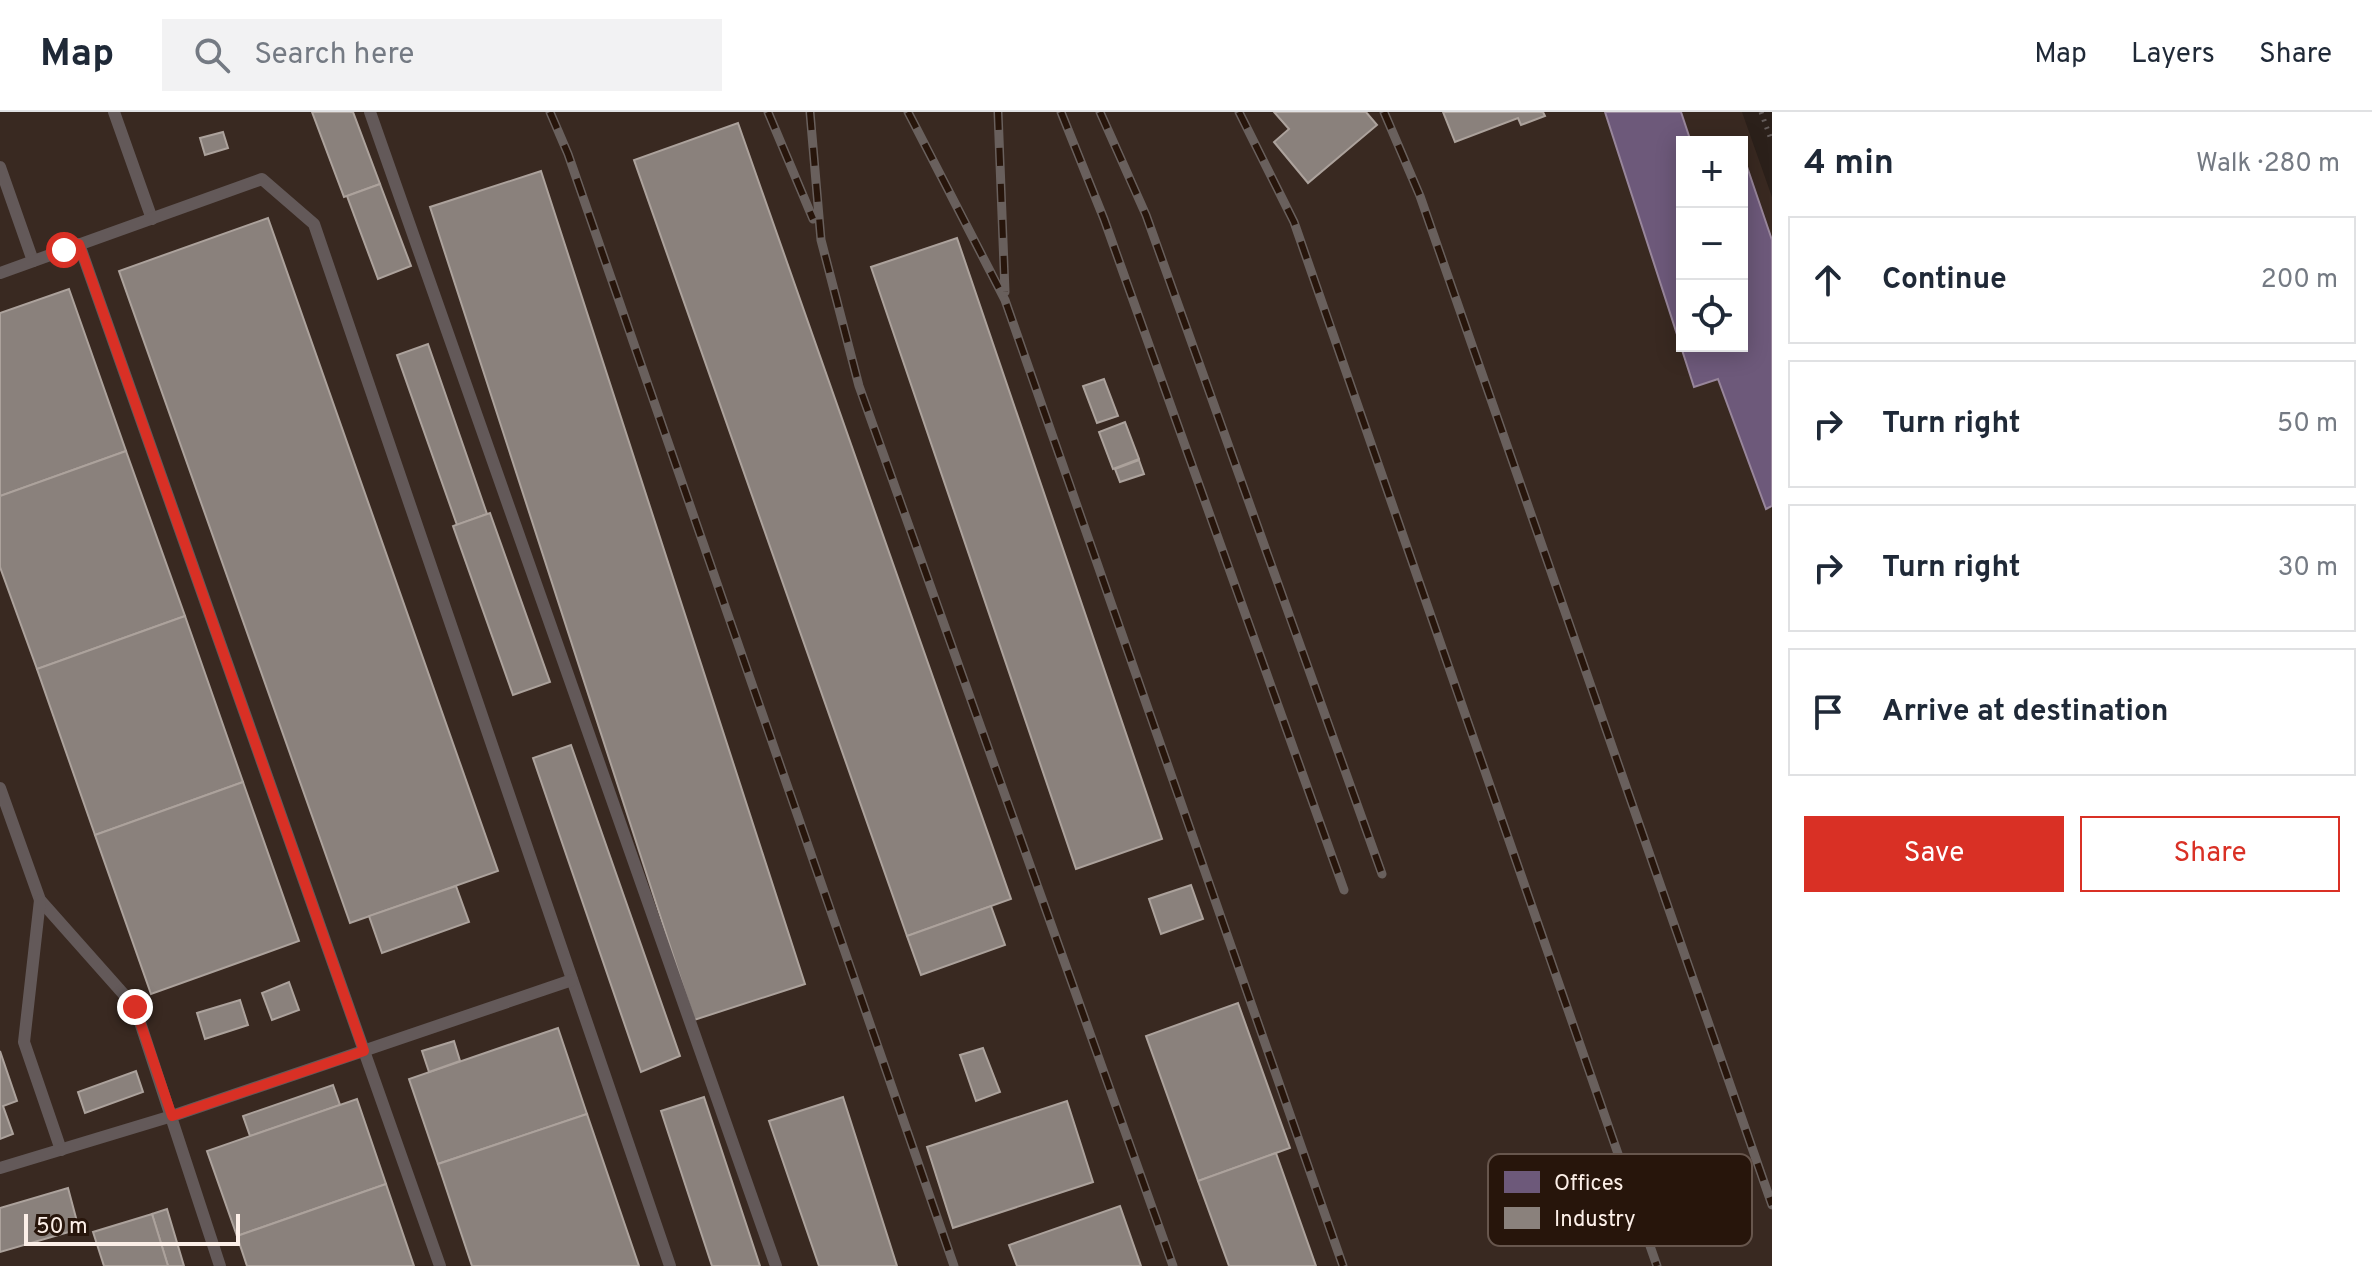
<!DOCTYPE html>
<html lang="en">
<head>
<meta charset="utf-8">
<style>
	body { margin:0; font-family:Overpass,sans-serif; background:#f2f2f3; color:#1f2937 }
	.controls { position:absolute; right:24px; top:24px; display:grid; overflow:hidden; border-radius:0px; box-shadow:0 4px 20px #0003 }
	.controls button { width:72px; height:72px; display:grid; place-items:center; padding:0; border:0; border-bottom:2px solid #e0e1e3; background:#fff; color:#1f2937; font:40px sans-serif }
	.scale { position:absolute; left:24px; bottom:20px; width:216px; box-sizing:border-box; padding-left:8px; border:4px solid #fcefe8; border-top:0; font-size:22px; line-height:28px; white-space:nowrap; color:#fcefe8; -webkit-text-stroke:6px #27150b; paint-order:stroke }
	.stop { position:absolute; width:24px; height:24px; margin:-18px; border:6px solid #d93025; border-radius:50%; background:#fff }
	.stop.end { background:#d93025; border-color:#fff; box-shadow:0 2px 8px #0008 }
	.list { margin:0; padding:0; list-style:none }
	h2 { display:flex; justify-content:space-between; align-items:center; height:104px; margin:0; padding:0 32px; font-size:34px }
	h2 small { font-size:26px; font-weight:400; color:#747a83 }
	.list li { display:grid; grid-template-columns:52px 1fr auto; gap:24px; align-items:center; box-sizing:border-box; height:128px; margin:0 16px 16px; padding:0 16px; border:2px solid #e0e1e3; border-radius:0px }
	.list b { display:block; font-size:30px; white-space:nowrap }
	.list em { font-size:26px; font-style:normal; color:#747a83 }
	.actions { display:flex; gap:16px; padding:24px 32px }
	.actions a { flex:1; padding:18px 0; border:2px solid #d93025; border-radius:0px; text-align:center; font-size:28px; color:#d93025 }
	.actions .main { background:#d93025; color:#fff }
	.icon { flex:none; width:44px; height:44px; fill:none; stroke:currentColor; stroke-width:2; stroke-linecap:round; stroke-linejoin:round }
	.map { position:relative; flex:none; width:1772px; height:1154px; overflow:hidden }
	header { display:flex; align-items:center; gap:48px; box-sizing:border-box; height:112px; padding:0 40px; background:#fff; border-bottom:2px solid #e0e1e3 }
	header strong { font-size:38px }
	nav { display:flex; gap:44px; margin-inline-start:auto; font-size:28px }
	.search { width:560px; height:72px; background:#f2f2f3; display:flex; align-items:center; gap:20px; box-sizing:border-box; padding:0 28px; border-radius:0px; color:#747a83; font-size:30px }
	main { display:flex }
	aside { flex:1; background:#fff }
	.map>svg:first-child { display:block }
	.industrial { fill:#392921; fill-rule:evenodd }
	.offices { fill:#6d597a; stroke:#98869b; stroke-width:2 }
	.industry { fill:#8a817c; stroke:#aca29c; stroke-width:2 }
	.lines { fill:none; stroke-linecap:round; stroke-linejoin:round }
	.path { stroke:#645c5a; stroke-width:5; stroke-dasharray:2 6; stroke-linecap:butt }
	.lane { stroke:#635959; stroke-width:12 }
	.rail-casing { stroke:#69605d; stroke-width:9 }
	.rail { stroke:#27150b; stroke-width:6; stroke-dasharray:18; stroke-linecap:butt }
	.route { stroke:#d93025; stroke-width:10 }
	.key { fill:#27150b; stroke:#67564d; stroke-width:2 }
	.key-label { font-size:22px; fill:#fcefe8 }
</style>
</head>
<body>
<header>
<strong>Map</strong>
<div class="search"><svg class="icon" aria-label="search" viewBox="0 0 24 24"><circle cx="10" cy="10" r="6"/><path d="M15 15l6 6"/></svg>Search here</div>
<nav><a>Map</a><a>Layers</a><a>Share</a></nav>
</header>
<main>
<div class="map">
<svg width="1772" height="1154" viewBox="0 0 1772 1154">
	<rect width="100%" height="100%" fill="#2b201a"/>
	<path class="industrial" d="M0 0H1742L1772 85V1154H0ZM1682 30H1742V234H1682Z"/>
	<path class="offices" d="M1605 0H1681L1691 30H1682V234H1742V40L1772 128V394L1766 397 1718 267 1694 275Z"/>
	<g class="industry">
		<path d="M312 0H353L380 72 344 85Z"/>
		<path d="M1274 0H1366L1377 13 1308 71 1274 30 1289 17Z"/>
		<path d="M1443 0H1543L1545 4 1521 13 1518 6 1455 30Z"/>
		<path d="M738 11 1011 787 907 824 634 48Z"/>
		<path d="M223 20 228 36 205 43 200 26Z"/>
		<path d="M541 59 805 872 694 908 430 95Z"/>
		<path d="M380 72 411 154 378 167 347 84Z"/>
		<path d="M268 106 498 759 350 811 119 159Z"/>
		<path d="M957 126 1162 727 1076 757 871 155Z"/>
		<path d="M69 177 126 339 0 384V201Z"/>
		<path d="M428 232 487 402 457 413 397 243Z"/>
		<path d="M1104 267 1118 304 1097 311 1083 274Z"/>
		<path d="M1125 310 1139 347 1113 357 1099 320Z"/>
		<path d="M126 339 185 504 37 557 0 455V384Z"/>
		<path d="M1139 348 1144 362 1120 370 1115 357Z"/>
		<path d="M490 401 550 570 513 583 453 414Z"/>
		<path d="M185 504 243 670 95 723 37 557Z"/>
		<path d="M571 633 680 944 641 960 533 646Z"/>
		<path d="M243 670 299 829 151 882 95 723Z"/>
		<path d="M1191 773 1203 807 1161 822 1149 787Z"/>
		<path d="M456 774 469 810 382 841 369 804Z"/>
		<path d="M991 794 1005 833 921 863 907 824Z"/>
		<path d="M289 870 299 898 272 908 262 881Z"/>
		<path d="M240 888 248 913 205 927 197 901Z"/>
		<path d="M1238 891 1290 1036 1198 1069 1146 924Z"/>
		<path d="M558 916 587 1002 438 1052 409 967Z"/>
		<path d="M454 929 460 949 429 960 422 939Z"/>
		<path d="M983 936 1000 980 976 989 960 943Z"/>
		<path d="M0 939 17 989 3 994 13 1022 0 1027Z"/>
		<path d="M136 959 143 980 85 1001 78 980Z"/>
		<path d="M333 973 340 993 250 1024 243 1004Z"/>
		<path d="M704 985 760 1154H712L661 999Z"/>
		<path d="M843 985 897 1154H819L769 1009Z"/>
		<path d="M357 987 386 1072 237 1124 207 1039Z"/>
		<path d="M1067 989 1093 1070 953 1116 927 1035Z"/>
		<path d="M587 1002 639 1154H472L438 1052Z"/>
		<path d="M1276 1041 1316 1154H1229L1198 1069Z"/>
		<path d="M386 1072 414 1154H247L237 1124Z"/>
		<path d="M68 1076 79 1117 0 1140V1096Z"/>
		<path d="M1120 1094 1141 1154H1017L1009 1133Z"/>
		<path d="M167 1097 184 1154H168L152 1102Z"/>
		<path d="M152 1102 168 1154H104L93 1120Z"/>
	</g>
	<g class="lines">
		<path class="path" d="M1761 0 1772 30"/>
		<g class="lane">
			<path d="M114 0 152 107"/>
			<path d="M370 0 776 1154"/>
			<path d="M0 55 33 149"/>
			<path d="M79 132 440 1154"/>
			<path d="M0 161 262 67 314 112 670 1154"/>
			<path d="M0 676 40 788 135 895 220 1154"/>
			<path d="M40 788 24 930 61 1038"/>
			<path d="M0 1056 172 1004 572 868"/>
		</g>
		<defs>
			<g id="rail">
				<path d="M550 0 568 42 954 1154"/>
				<path d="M768 0 813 107"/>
				<path d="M810 0 821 128 859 274 1173 1154"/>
				<path d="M908 0 1005 188 1343 1154"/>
				<path d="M998 0 1005 180"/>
				<path d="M1061 0 1104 107 1344 778"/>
				<path d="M1100 0 1146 103 1382 762"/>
				<path d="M1239 0 1294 110 1657 1154"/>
				<path d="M1384 0 1420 84 1772 1093"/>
			</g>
		</defs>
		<use href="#rail" class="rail-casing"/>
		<use href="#rail" class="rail"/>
	</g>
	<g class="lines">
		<path class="route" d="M64 138 79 132 364 939 172 1004 135 895"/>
	</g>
	<rect x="1488" y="1042" width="264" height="92" rx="12" class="key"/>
	<rect x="1504" y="1059" width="36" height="22" fill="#6d597a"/>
	<rect x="1504" y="1095" width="36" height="22" fill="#8a817c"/>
	<g class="key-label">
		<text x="1554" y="1078">Offices</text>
		<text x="1554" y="1114">Industry</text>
	</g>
</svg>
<div class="controls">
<button>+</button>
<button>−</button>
<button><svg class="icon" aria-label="locate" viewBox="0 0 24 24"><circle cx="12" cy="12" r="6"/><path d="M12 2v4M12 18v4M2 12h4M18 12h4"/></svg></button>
</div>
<div class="scale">50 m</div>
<div class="stop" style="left:64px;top:138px"></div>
<div class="stop end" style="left:135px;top:895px"></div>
</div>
<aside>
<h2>4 min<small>Walk · 280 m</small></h2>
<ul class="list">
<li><svg class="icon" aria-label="ahead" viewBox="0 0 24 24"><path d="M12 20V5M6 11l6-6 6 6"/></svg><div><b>Continue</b></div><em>200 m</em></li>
<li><svg class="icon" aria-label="right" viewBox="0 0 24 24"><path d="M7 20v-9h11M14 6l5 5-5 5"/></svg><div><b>Turn right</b></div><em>50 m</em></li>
<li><svg class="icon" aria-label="right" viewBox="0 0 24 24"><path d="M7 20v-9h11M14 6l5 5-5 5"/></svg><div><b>Turn right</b></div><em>30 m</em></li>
<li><svg class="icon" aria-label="arrive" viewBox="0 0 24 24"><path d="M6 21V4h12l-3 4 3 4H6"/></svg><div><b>Arrive at destination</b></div></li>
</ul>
<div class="actions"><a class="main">Save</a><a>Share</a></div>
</aside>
</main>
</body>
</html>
